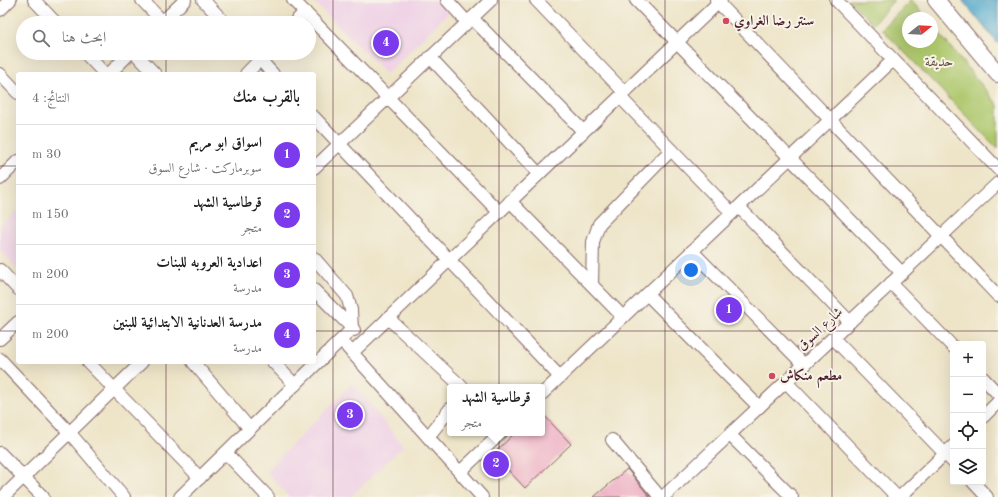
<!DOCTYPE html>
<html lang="ar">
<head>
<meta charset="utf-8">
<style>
	body { margin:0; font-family:"Old Standard TT",Amiri,serif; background:#f2f2f2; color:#202124; direction:rtl }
	.controls { position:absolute; right:12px; bottom:12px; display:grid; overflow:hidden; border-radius:4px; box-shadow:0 4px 16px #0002 }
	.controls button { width:36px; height:36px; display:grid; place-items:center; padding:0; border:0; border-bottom:1px solid #e0e0e0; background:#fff; color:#202124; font:20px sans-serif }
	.compass { position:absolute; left:902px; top:12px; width:36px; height:36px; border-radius:50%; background:#fff; box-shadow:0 4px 16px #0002; rotate:72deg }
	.you { position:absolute; left:691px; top:270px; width:14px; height:14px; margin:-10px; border:3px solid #fff; border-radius:50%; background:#1a73e8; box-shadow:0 0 0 6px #1a73e833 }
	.badge { display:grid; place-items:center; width:26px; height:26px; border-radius:50%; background:#7c3aed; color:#fff; font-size:13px; font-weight:700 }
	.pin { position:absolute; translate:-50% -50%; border:2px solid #fff; box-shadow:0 1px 4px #0006 }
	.popup { position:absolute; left:447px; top:384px; width:98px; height:52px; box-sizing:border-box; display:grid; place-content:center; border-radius:4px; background:#fff; filter:drop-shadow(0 1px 3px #0005); font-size:13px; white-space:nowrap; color:#757577 }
	.popup b { font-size:15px; color:#202124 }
	.popup::after { content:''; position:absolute; left:50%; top:100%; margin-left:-8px; border:8px solid transparent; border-top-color:#fff }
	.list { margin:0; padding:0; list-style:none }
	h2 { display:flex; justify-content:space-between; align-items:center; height:52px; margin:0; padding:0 16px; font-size:17px }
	h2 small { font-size:13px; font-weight:400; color:#757577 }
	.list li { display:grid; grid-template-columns:26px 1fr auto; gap:12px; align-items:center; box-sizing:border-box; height:60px; padding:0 16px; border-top:1px solid #e0e0e0 }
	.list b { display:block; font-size:15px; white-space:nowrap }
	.list p { margin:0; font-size:13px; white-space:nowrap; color:#757577 }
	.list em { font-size:13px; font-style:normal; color:#757577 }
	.icon { flex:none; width:22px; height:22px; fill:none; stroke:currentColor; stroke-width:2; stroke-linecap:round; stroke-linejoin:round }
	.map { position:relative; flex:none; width:998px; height:497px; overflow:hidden; direction:ltr }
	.search { position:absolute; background:#fff; box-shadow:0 4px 16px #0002; left:16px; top:16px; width:300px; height:44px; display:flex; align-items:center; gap:10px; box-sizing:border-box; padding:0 14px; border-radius:22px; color:#757577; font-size:15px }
	.panel { position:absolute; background:#fff; box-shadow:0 4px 16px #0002; left:16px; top:72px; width:300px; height:292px; border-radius:4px; direction:rtl }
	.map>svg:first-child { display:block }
	.built { fill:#efd0e6 }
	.green { fill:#aec86d; stroke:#7c744c }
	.water { fill:#4fa8cc; stroke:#4c647c }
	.building { fill:#eeabc2 }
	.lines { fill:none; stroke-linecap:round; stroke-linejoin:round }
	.minor-casing { stroke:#836462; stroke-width:14 }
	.major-casing { stroke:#836462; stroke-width:18 }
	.minor { stroke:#fff; stroke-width:12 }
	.major { stroke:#fff; stroke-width:16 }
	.grid { fill:none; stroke:#4a1f2b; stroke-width:1; stroke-opacity:0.55 }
	.poi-dot { fill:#d1495b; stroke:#f7f3e8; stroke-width:1.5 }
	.labels { text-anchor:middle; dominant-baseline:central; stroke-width:4; stroke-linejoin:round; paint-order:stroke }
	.poi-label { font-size:14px; font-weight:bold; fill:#4a1f2b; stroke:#f7f3e8; text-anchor:start }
	.park-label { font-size:14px; fill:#68523f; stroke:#f7f3e8 }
	.street-label { font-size:14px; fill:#4a1f2b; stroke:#f7f3e8 }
</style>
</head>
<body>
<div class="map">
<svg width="998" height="497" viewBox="0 0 998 497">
	<rect width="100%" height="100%" fill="#f7f3e8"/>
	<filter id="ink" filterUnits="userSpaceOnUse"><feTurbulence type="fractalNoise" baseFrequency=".025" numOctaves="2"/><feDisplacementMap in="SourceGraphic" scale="8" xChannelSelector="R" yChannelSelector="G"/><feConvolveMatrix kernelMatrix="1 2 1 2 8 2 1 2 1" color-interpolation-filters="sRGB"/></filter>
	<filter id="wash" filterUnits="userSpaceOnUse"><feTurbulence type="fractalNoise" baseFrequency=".012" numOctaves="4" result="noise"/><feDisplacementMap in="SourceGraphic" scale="16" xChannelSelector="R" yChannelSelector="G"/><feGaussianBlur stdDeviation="0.9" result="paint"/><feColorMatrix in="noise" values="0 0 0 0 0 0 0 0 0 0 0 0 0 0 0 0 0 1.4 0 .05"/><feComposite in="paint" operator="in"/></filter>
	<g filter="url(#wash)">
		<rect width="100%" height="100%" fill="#eee5c9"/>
		<g class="built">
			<path d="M312 0H436L448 13 386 74Z"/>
			<path d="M18 210V269L0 250V227Z"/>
			<path d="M353 383 403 446 351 497H289L266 471Z"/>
		</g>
		<g class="green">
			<path d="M849 0H894L873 24Z"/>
			<path d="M911 0 926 18H908V42H932V25L998 105V149L882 29Z"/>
		</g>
		<path class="water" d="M962 0H998V44Z"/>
		<g id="blocks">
			<g class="building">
				<path d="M542 413 571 444 525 488 493 454 515 433H542Z"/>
				<path d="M627 469 650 497H594Z"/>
			</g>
		</g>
	</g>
	<g filter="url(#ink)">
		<use href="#blocks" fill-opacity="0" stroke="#836462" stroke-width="1"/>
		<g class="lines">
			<defs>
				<g id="minor">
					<path d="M34 0 56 23"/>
					<path d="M142 0 163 22"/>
					<path d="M203 0 225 23"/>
					<path d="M293 0 499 212"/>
					<path d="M447 0 467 22"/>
					<path d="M536 0 624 92"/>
					<path d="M636 0 902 273"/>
					<path d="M716 0 998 296"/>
					<path d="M836 0 998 169"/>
					<path d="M0 10 10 0"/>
					<path d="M472 18 583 131"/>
					<path d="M161 23 185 0"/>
					<path d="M294 23 305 12"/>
					<path d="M85 53 105 74"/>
					<path d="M135 53 155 74"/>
					<path d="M254 53 273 74"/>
					<path d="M430 57 539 174"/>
					<path d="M0 74 18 93"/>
					<path d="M109 74 130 53"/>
					<path d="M246 74 266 53"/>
					<path d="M620 97 732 213"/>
					<path d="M314 117 560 377"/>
					<path d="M314 168 491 0"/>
					<path d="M0 179 18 161"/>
					<path d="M510 201 623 317"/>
					<path d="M739 207 850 322"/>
					<path d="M692 251 804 365"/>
					<path d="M0 270 18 289"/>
					<path d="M891 283 953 347"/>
					<path d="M592 285 593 242 599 224 671 150"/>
					<path d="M314 290 354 330"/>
					<path d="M647 294 759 407"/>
					<path d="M388 318 462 387"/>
					<path d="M833 338 953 462"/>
					<path d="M0 339 18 322"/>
					<path d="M347 347 482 497"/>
					<path d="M352 353 721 0"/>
					<path d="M0 359 69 432 124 497"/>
					<path d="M88 362 200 478"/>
					<path d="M193 362 250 429"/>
					<path d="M273 362 295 385"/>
					<path d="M983 378 998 394"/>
					<path d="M786 382 897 497"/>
					<path d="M542 394 893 60"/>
					<path d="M983 417 998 402"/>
					<path d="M730 435 792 497"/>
					<path d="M428 437 450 409"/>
					<path d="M612 440 660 497"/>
					<path d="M0 453 43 497"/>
					<path d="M226 453 268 497"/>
					<path d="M460 472 501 433"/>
					<path d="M973 482 987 497"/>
					<path d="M3 497 142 362"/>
					<path d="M180 497 352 329 351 310 347 296 314 258"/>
					<path d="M663 497 998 183"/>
					<path d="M900 497 953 446"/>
				</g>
				<path id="major" d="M936 0 998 74"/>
			</defs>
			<use href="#minor" class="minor-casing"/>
			<use href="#major" class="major-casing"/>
			<use href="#minor" class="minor"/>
			<use href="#major" class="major"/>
		</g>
	</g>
	<path class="grid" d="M166 0V23M333 0V497M499 0V497M665 0V497M832 0V497M166 53V74M0 166H18M314 166H998M0 331H18M314 331H998M166 362V497"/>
	<g class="poi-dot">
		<circle cx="726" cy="21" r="4"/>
		<circle cx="772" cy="376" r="4"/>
	</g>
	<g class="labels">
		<g class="poi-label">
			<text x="734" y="21">سنتر رضا الغراوي</text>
			<text x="780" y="376">مطعم منكاش</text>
		</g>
		<g class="park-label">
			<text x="939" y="62">حديقة</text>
		</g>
		<g class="street-label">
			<text transform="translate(820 329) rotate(-43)">شارع السوق</text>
		</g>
	</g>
</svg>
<div class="controls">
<button>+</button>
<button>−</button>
<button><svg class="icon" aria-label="locate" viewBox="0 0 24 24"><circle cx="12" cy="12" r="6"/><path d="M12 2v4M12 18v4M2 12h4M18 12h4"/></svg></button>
<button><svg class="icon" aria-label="layers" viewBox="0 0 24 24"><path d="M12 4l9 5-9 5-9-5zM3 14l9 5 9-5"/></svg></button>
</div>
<svg class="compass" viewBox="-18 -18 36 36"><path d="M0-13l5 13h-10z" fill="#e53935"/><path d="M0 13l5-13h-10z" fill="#757577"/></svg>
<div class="you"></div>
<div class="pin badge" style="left:729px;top:310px">1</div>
<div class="pin badge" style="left:496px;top:464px">2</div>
<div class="popup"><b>قرطاسية الشهد</b>متجر</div>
<div class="pin badge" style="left:350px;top:415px">3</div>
<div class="pin badge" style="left:386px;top:43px">4</div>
<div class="search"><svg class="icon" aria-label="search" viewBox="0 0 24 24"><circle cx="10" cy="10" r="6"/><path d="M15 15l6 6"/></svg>ابحث هنا</div>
<section class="panel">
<h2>بالقرب منك<small>النتائج: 4</small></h2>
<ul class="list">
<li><span class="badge">1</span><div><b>اسواق ابو مريم</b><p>سوبرماركت · شارع السوق</p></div><em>30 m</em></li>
<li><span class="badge">2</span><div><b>قرطاسية الشهد</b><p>متجر</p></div><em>150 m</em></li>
<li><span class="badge">3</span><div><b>اعدادية العروبه للبنات</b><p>مدرسة</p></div><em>200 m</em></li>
<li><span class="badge">4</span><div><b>مدرسة العدنانية الابتدائية للبنين</b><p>مدرسة</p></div><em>200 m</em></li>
</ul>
</section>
</div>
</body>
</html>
